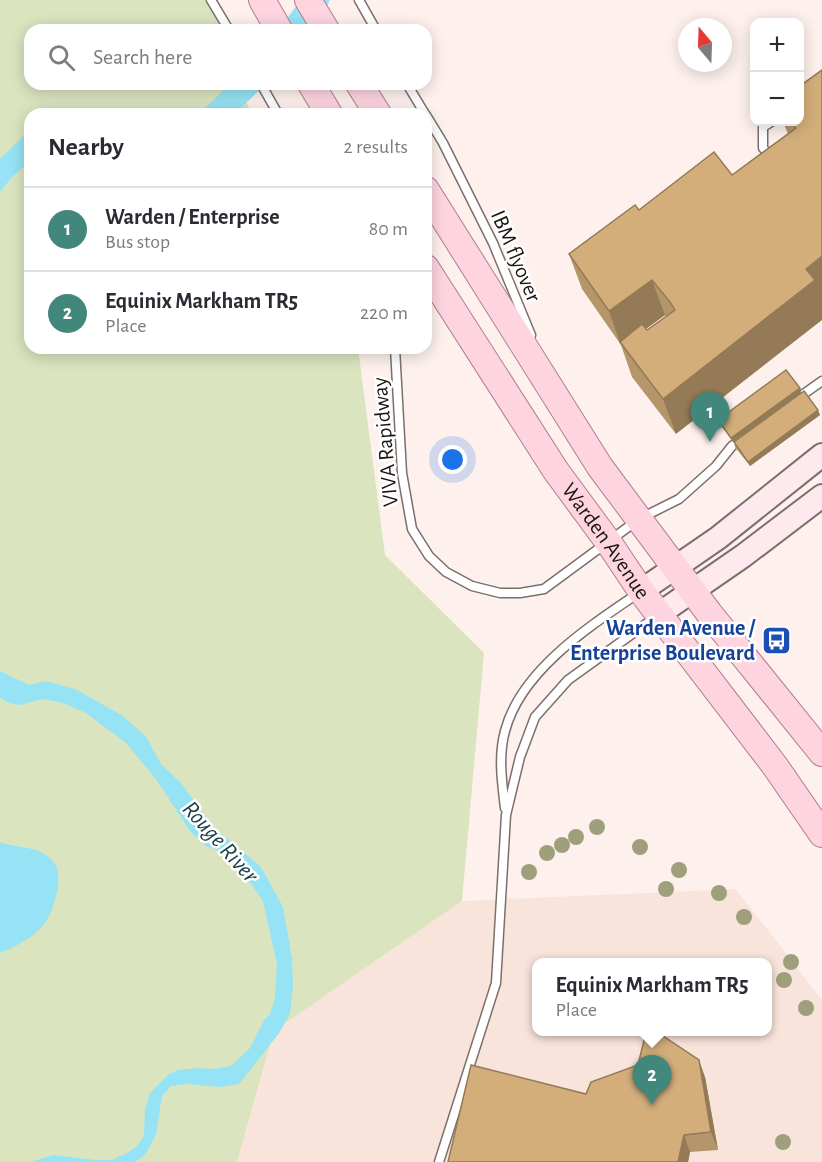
<!DOCTYPE html>
<html lang="en">
<head>
<meta charset="utf-8">
<style>
	body { margin:0; font-family:"Alegreya Sans",sans-serif; background:#f7f7f7; color:#2b2b33 }
	.controls { position:absolute; right:18px; top:18px; display:grid; overflow:hidden; border-radius:12px; box-shadow:0 3px 15px #0003 }
	.controls button { width:54px; height:54px; display:grid; place-items:center; padding:0; border:0; border-bottom:2px solid #e1e1e2; background:#fff; color:#2b2b33; font:30px sans-serif }
	.compass { position:absolute; left:678px; top:18px; width:54px; height:54px; border-radius:50%; background:#fff; box-shadow:0 3px 15px #0003; rotate:341deg }
	.you { position:absolute; left:453px; top:460px; width:21px; height:21px; margin:-15px; border:4px solid #fff; border-radius:50%; background:#1a73e8; box-shadow:0 0 0 9px #1a73e833 }
	.badge { display:grid; place-items:center; width:39px; height:39px; border-radius:50%; background:#42877c; color:#fff; font-size:20px; font-weight:700 }
	.pin { position:absolute; translate:-50% -50px; filter:drop-shadow(0 2px 3px #0008) }
	.pin::after { content:''; position:absolute; top:32px; width:21px; height:18px; background:inherit; clip-path:polygon(0 0,100% 0,50% 100%) }
	.popup { position:absolute; left:532px; top:958px; width:240px; height:78px; box-sizing:border-box; display:grid; place-content:center; border-radius:12px; background:#fff; filter:drop-shadow(0 2px 4px #0005); font-size:20px; white-space:nowrap; color:#7c7c81 }
	.popup b { font-size:22px; color:#2b2b33 }
	.popup::after { content:''; position:absolute; left:50%; top:100%; margin-left:-12px; border:12px solid transparent; border-top-color:#fff }
	.list { margin:0; padding:0; list-style:none }
	h2 { display:flex; justify-content:space-between; align-items:center; height:78px; margin:0; padding:0 24px; font-size:26px }
	h2 small { font-size:20px; font-weight:400; color:#7c7c81 }
	.list li { display:grid; grid-template-columns:39px 1fr auto; gap:18px; align-items:center; box-sizing:border-box; height:84px; padding:0 24px; border-top:2px solid #e1e1e2 }
	.list b { display:block; font-size:22px; white-space:nowrap }
	.list p { margin:0; font-size:20px; white-space:nowrap; color:#7c7c81 }
	.list em { font-size:20px; font-style:normal; color:#7c7c81 }
	.icon { flex:none; width:33px; height:33px; fill:none; stroke:currentColor; stroke-width:2; stroke-linecap:round; stroke-linejoin:round }
	.map { position:relative; flex:none; width:822px; height:1162px; overflow:hidden }
	.search { position:absolute; background:#fff; box-shadow:0 3px 15px #0003; left:24px; top:24px; width:408px; height:66px; display:flex; align-items:center; gap:15px; box-sizing:border-box; padding:0 21px; border-radius:18px; color:#7c7c81; font-size:22px }
	.panel { position:absolute; background:#fff; box-shadow:0 3px 15px #0003; left:24px; top:108px; width:408px; height:246px; border-radius:18px }
	.map>svg:first-child { display:block }
	.built { fill:#f9e4dc; fill-rule:evenodd }
	.green { fill:#dae4bf }
	.water { fill:#95e3f4 }
	.lines { fill:none; stroke-linecap:round; stroke-linejoin:round }
	.lane-casing { stroke:#7a6f6b; stroke-width:11 }
	.secondary-casing { stroke:#7a6f6b; stroke-width:26 }
	.primary-casing { stroke:#ad7e8b; stroke-width:28 }
	.lane { stroke:#fff; stroke-width:8 }
	.secondary { stroke:#fee9ef; stroke-width:22 }
	.primary { stroke:#fdd4e0; stroke-width:26 }
	.tree { fill:#9fa07b }
	.wall { fill:#b5966a; fill-rule:evenodd }
	.shaded-wall { fill:#947a56 }
	.building { fill:#d3ae7b; stroke:#947a56; stroke-width:1.5 }
	.labels { text-anchor:middle; dominant-baseline:central; stroke-width:5; stroke-linejoin:round; paint-order:stroke }
	.street-label { font-size:22px; fill:#1a1514; stroke:#fff }
	.transit-label { font-size:22px; font-weight:bold; fill:#164399; stroke:#fff; text-anchor:end }
	.water-label { font-size:24px; font-style:italic; fill:#1b3f47; stroke:#fff }
</style>
</head>
<body>
<div class="map">
<svg width="822" height="1162" viewBox="0 0 822 1162">
	<rect width="100%" height="100%" fill="#fef1ed"/>
	<path class="built" d="M736 889 822 1000V1162H237L274 1031 462 901ZM536 962H768V1032H536Z"/>
	<path class="green" d="M0 0H210L228 30H30V84H238L252 114H30V348H358L385 555 484 653 462 901 274 1031 237 1162H0Z"/>
	<g class="water">
		<path d="M301 0H330L314 30H278Z"/>
		<path d="M230 84H266L234 114H194L207 106Z"/>
		<path d="M30 130V161L11 178 0 192V159Z"/>
		<path d="M0 671 29 685 45 681 75 689 123 716 146 737 161 764 180 782 215 829 261 867 283 907 292 959 293 988 290 1013 280 1032 239 1084 219 1087 186 1084 171 1086 162 1096 156 1134 145 1155 135 1162H30L54 1155 95 1160H112L129 1152 137 1146 144 1136 145 1109 150 1093 169 1074 178 1070 198 1068 216 1069 231 1066 250 1048 265 1019 270 1014 275 998 277 964 263 901 242 871 219 851 206 846 190 831 156 779 126 743 86 713 63 703 43 699 19 705 9 703 0 698Z"/>
		<path d="M0 842C18 849 38 845 52 860 59 867 59 878 58 886 52 926 35 938 0 953Z"/>
	</g>
	<g class="lines">
		<defs>
			<g id="lane">
				<path d="M211 0 229 30"/>
				<path d="M359 0 376 30"/>
				<path d="M261 84 278 114"/>
				<path d="M407 84 425 114"/>
				<path d="M426 115 443 143 493 243 531 335"/>
				<path d="M771 122 763 127V148L772 159"/>
				<path d="M395 348 402 473 412 529 429 556 446 572 472 586 500 593H520L544 589 639 519 679 499 716 466 732 446 742 439"/>
				<path d="M798 398 822 381"/>
				<path d="M505 808C502 783 498 756 505 731 521 670 590 626 640 592"/>
				<path d="M439 1162 496 983 506 815 520 757 535 717 568 680 657 616"/>
			</g>
			<g id="secondary">
				<path d="M641 591 718 538 822 455"/>
				<path d="M659 614 743 556 822 496"/>
			</g>
			<g id="primary">
				<path d="M262 0 279 30"/>
				<path d="M308 0 326 30"/>
				<path d="M311 84 329 114"/>
				<path d="M359 84 378 114"/>
				<path d="M426 190 600 467 709 613 822 753"/>
				<path id="s1" d="M426 268 556 471 609 543 641 591 775 766 822 834"/>
			</g>
		</defs>
		<use href="#lane" class="lane-casing"/>
		<use href="#secondary" class="secondary-casing"/>
		<use href="#primary" class="primary-casing"/>
		<use href="#lane" class="lane"/>
		<use href="#secondary" class="secondary"/>
		<use href="#primary" class="primary"/>
	</g>
	<g class="tree">
		<circle cx="597" cy="827" r="8"/>
		<circle cx="576" cy="837" r="8"/>
		<circle cx="562" cy="845" r="8"/>
		<circle cx="640" cy="847" r="8"/>
		<circle cx="547" cy="853" r="8"/>
		<circle cx="679" cy="870" r="8"/>
		<circle cx="529" cy="872" r="8"/>
		<circle cx="666" cy="889" r="8"/>
		<circle cx="719" cy="893" r="8"/>
		<circle cx="744" cy="917" r="8"/>
		<circle cx="791" cy="962" r="8"/>
		<circle cx="784" cy="980" r="8"/>
		<circle cx="806" cy="1008" r="8"/>
		<circle cx="783" cy="1142" r="8"/>
	</g>
	<g class="wall">
		<path d="M822 70 676 434 632 377 621 345 582 289 569 254 639 210 732 175 788 134 783 122H800ZM665 315 666 317 647 330 646 329Z"/>
		<path d="M800 388 801 393 733 442 720 424 718 420Z"/>
		<path d="M820 415 750 466 735 447 734 442Z"/>
		<path d="M705 1077 718 1150 690 1152 688 1162H448L586 1094Z"/>
	</g>
	<g class="shaded-wall">
		<path d="M822 256V320L676 434 663 399 806 269Z"/>
		<path d="M652 280 665 315 622 346 620 343 609 311Z"/>
		<path d="M800 388 801 393 733 442 731 438Z"/>
		<path d="M818 410 820 415 750 466 748 462Z"/>
		<path d="M699 1060 705 1077 718 1150 711 1132Z"/>
		<path d="M684 1135 690 1152 688 1162H678Z"/>
	</g>
	<g class="building">
		<path d="M822 70V256L806 269 815 280 663 399 620 342 642 324 647 330 675 310 670 302 652 280 609 311 569 254 635 205 639 210 714 152 732 175 796 128 791 122H800V86Z"/>
		<path d="M786 370 800 388 731 438 718 420Z"/>
		<path d="M804 391 818 410 748 462 734 442Z"/>
		<path d="M646 1032H657L699 1060 711 1132 684 1135 678 1162H448L471 1065 586 1094 591 1082 638 1065Z"/>
	</g>
	<defs>
		<symbol id="bus-square" viewBox="-11 -11 22 22"><rect x="-9" y="-9" width="18" height="18" rx="4" fill="#1a4fb4" stroke="#fff"/><path d="M-5-6H5V4H4V6H2V4H-2V6H-4V4H-5ZM-3.5-4V0h7V-4ZM-3.5 1.2v1.5H-2V1.2ZM2 1.2v1.5H3.5V1.2Z" fill="#fff"/></symbol>
	</defs>
	<g fill-rule="evenodd">
		<use href="#bus-square" x="760" y="624" width="33" height="33"/>
	</g>
	<g class="labels">
		<g class="street-label">
			<text transform="translate(516 256) rotate(67)">IBM flyover</text>
			<text transform="translate(385 442) rotate(-95)">VIVA Rapidway</text>
			<text stroke="none"><textPath href="#s1" startOffset="327">Warden Avenue</textPath></text>
		</g>
		<g class="transit-label">
			<text x="755" y="628">Warden Avenue /<tspan x="755" dy="25">Enterprise Boulevard</tspan></text>
		</g>
		<g class="water-label">
			<text transform="translate(220 842) rotate(48)">Rouge River</text>
		</g>
	</g>
</svg>
<div class="controls">
<button>+</button>
<button>−</button>
</div>
<svg class="compass" viewBox="-18 -18 36 36"><path d="M0-13l5 13h-10z" fill="#e53935"/><path d="M0 13l5-13h-10z" fill="#7c7c81"/></svg>
<div class="you"></div>
<div class="pin badge" style="left:710px;top:442px">1</div>
<div class="pin badge" style="left:652px;top:1105px">2</div>
<div class="popup"><b>Equinix Markham TR5</b>Place</div>
<div class="search"><svg class="icon" aria-label="search" viewBox="0 0 24 24"><circle cx="10" cy="10" r="6"/><path d="M15 15l6 6"/></svg>Search here</div>
<section class="panel">
<h2>Nearby<small>2 results</small></h2>
<ul class="list">
<li><span class="badge">1</span><div><b>Warden / Enterprise</b><p>Bus stop</p></div><em>80 m</em></li>
<li><span class="badge">2</span><div><b>Equinix Markham TR5</b><p>Place</p></div><em>220 m</em></li>
</ul>
</section>
</div>
</body>
</html>
